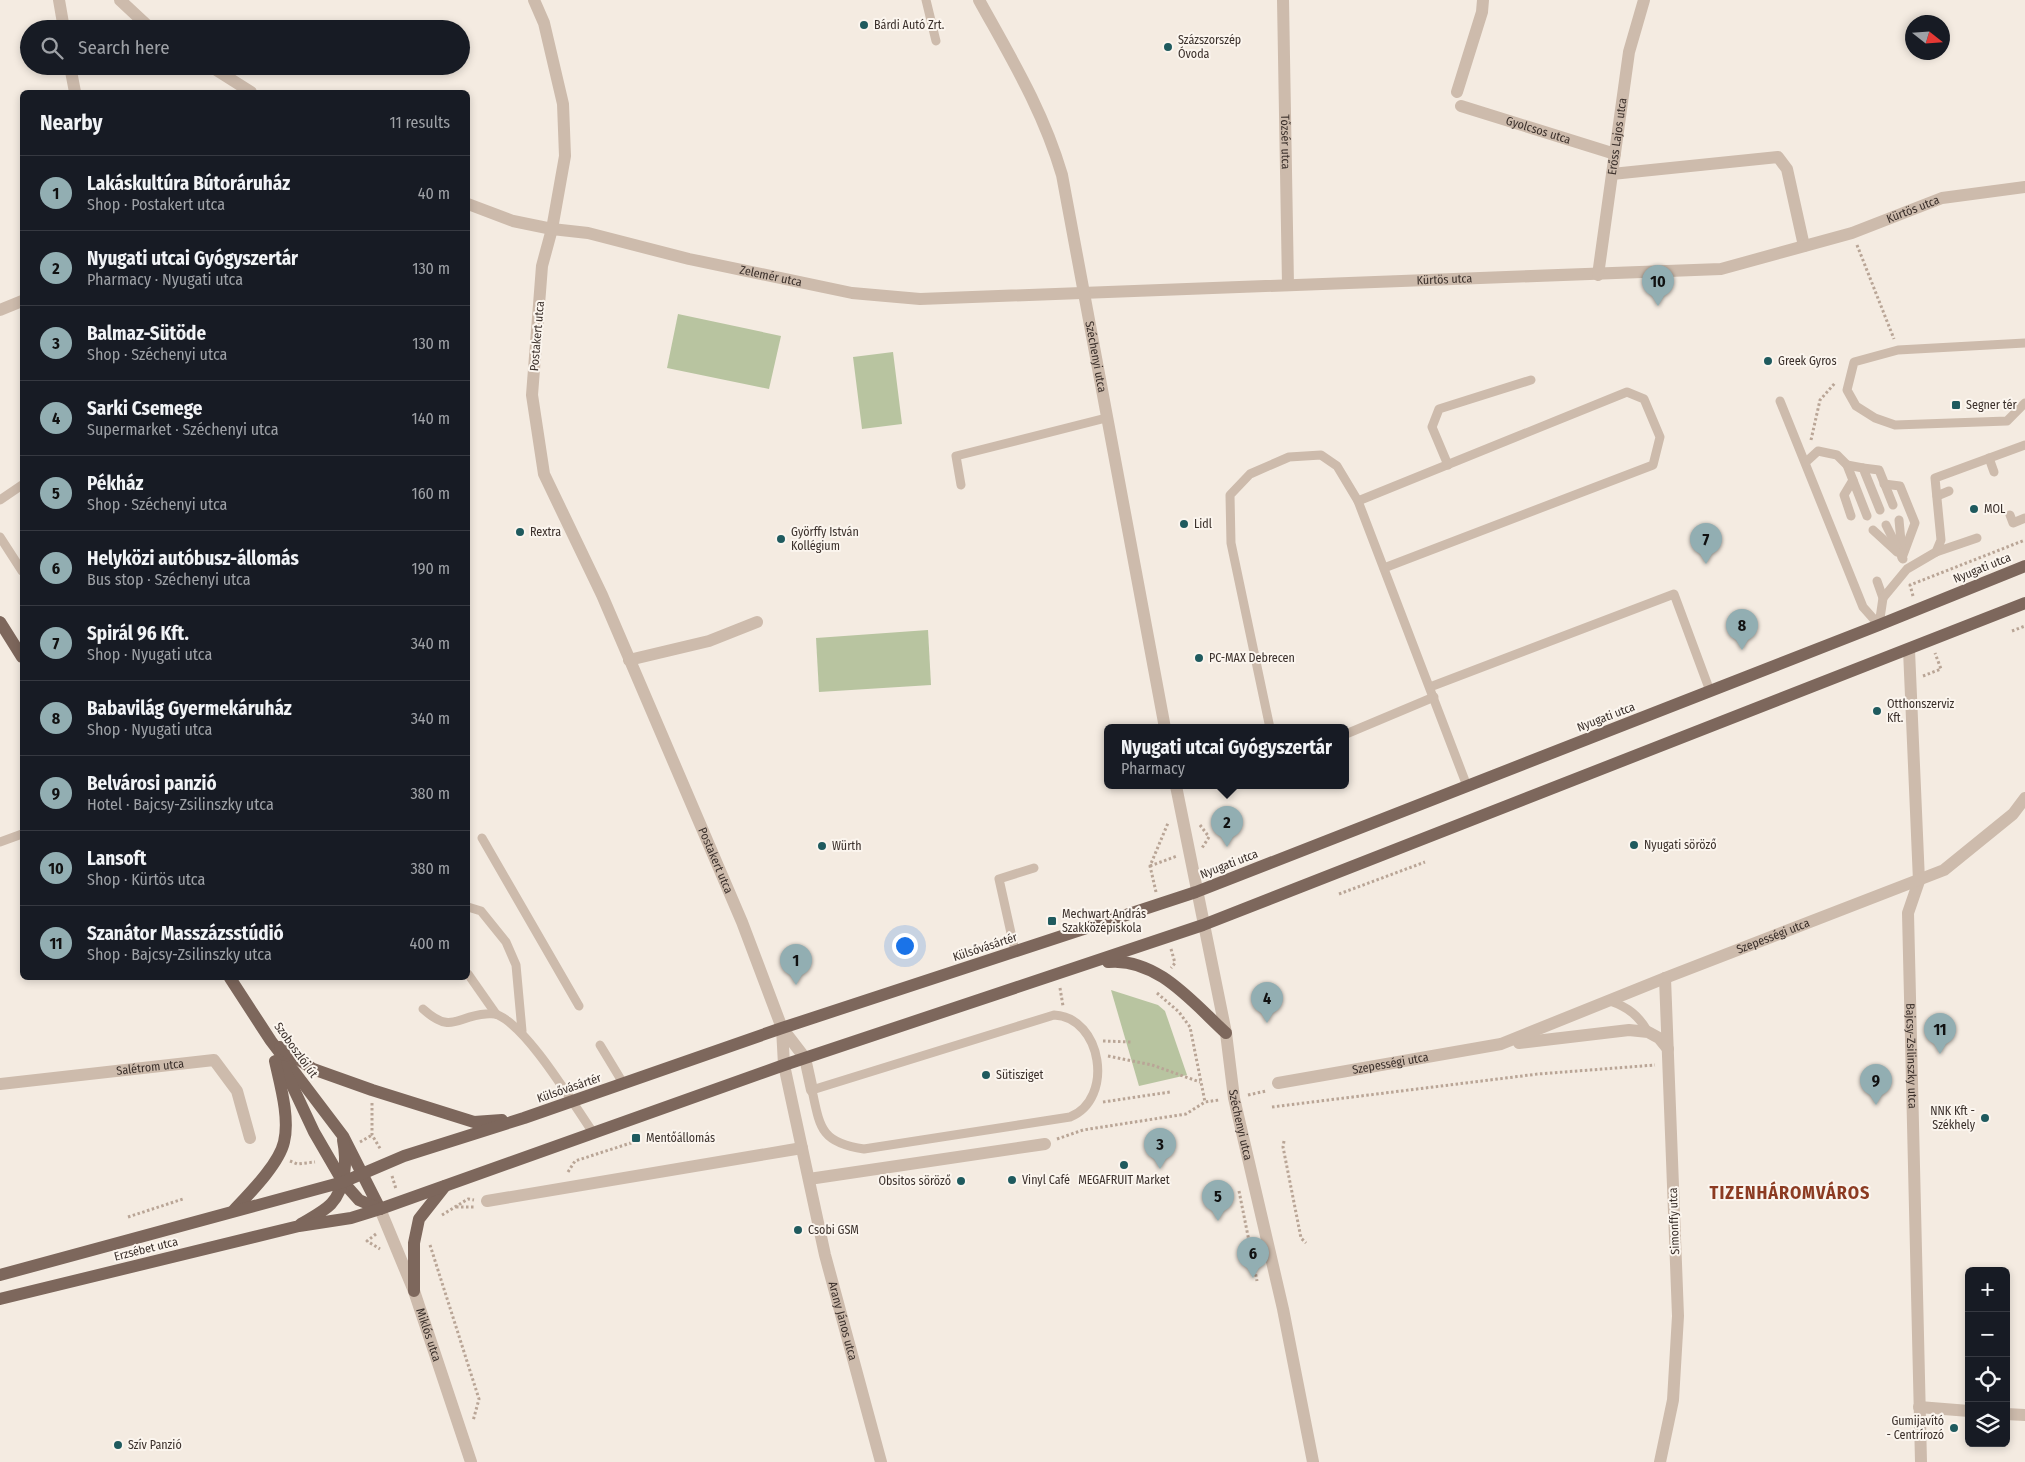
<!DOCTYPE html>
<html lang="en">
<head>
<meta charset="utf-8">
<style>
	body { margin:0; font-family:"Fira Sans Condensed",sans-serif; background:#20242c; color:#f1f3f6 }
	.controls { position:absolute; right:15px; bottom:15px; display:grid; overflow:hidden; border-radius:8px; box-shadow:0 2px 8px #0003 }
	.controls button { width:45px; height:45px; display:grid; place-items:center; padding:0; border:0; border-bottom:1px solid #363941; background:#171b24; color:#f1f3f6; font:25px sans-serif }
	.compass { position:absolute; left:1905px; top:15px; width:45px; height:45px; border-radius:50%; background:#171b24; box-shadow:0 2px 8px #0003; rotate:107deg }
	.you { position:absolute; left:904px; top:945px; width:18px; height:18px; margin:-12px; border:4px solid #fff; border-radius:50%; background:#1a73e8; box-shadow:0 0 0 8px #1a73e833 }
	.badge { display:grid; place-items:center; width:32px; height:32px; border-radius:50%; background:#92aeb2; color:#111; font-size:16px; font-weight:700 }
	.pin { position:absolute; translate:-50% -41px; filter:drop-shadow(0 1px 2px #0008) }
	.pin::after { content:''; position:absolute; top:26px; width:18px; height:15px; background:inherit; clip-path:polygon(0 0,100% 0,50% 100%) }
	.popup { position:absolute; left:1104px; top:724px; width:245px; height:65px; box-sizing:border-box; display:grid; place-content:center; border-radius:8px; background:#171b24; filter:drop-shadow(0 1px 4px #0005); font-size:16px; white-space:nowrap; color:#9ea1a6 }
	.popup b { font-size:19px; color:#f1f3f6 }
	.popup::after { content:''; position:absolute; left:50%; top:100%; margin-left:-10px; border:10px solid transparent; border-top-color:#171b24 }
	.list { margin:0; padding:0; list-style:none }
	h2 { display:flex; justify-content:space-between; align-items:center; height:65px; margin:0; padding:0 20px; font-size:21px }
	h2 small { font-size:16px; font-weight:400; color:#9ea1a6 }
	.list li { display:grid; grid-template-columns:32px 1fr auto; gap:15px; align-items:center; box-sizing:border-box; height:75px; padding:0 20px; border-top:1px solid #363941 }
	.list b { display:block; font-size:19px; white-space:nowrap }
	.list p { margin:0; font-size:16px; white-space:nowrap; color:#9ea1a6 }
	.list em { font-size:16px; font-style:normal; color:#9ea1a6 }
	.icon { flex:none; width:28px; height:28px; fill:none; stroke:currentColor; stroke-width:2; stroke-linecap:round; stroke-linejoin:round }
	.map { position:relative; flex:none; width:2025px; height:1462px; overflow:hidden }
	.search { position:absolute; background:#171b24; box-shadow:0 2px 8px #0003; left:20px; top:20px; width:450px; height:55px; display:flex; align-items:center; gap:12px; box-sizing:border-box; padding:0 18px; border-radius:28px; color:#9ea1a6; font-size:19px }
	.panel { position:absolute; background:#171b24; box-shadow:0 2px 8px #0003; left:20px; top:90px; width:450px; height:890px; border-radius:8px }
	.map>svg:first-child { display:block }
	.green { fill:#b8c4a0 }
	.lines { fill:none; stroke-linecap:round; stroke-linejoin:round }
	.path { stroke:#b9a596; stroke-width:3; stroke-dasharray:2.5 2.5; stroke-linecap:butt }
	.service { stroke:#cdbbac; stroke-width:9 }
	.minor { stroke:#cdbbac; stroke-width:12 }
	.tertiary { stroke:#cdbbac; stroke-width:12 }
	.primary { stroke:#7d675c; stroke-width:12 }
	.poi-dot { fill:#1f5a5e; stroke:#fbf5ee; stroke-width:2 }
	.labels { text-anchor:middle; dominant-baseline:central; stroke-width:4; stroke-linejoin:round; paint-order:stroke }
	.poi-label { font-size:12px; fill:#3b302b; stroke:#fbf5ee; text-anchor:start }
	.street-label { font-size:12px; fill:#3b302b; stroke:#fbf5ee }
	.district-label { font-size:18px; font-weight:bold; letter-spacing:1px; fill:#8c3b22; stroke:#fbf5ee }
</style>
</head>
<body>
<div class="map">
<svg width="2025" height="1462" viewBox="0 0 2025 1462">
	<rect width="100%" height="100%" fill="#f4ebe1"/>
	<g class="green">
		<path d="M678 314 781 336 769 389 667 368Z"/>
		<path d="M893 352 902 424 862 429 853 357Z"/>
		<path d="M928 630 931 685 819 692 816 638Z"/>
		<path d="M1111 990 1158 1005 1165 1011 1187 1075 1139 1086Z"/>
	</g>
	<g class="lines">
		<g class="path">
			<path d="M1857 245 1894 339"/>
			<path d="M1811 440 1820 400 1835 383"/>
			<path d="M1913 596 1910 585 2025 540"/>
			<path d="M2012 631 2025 626"/>
			<path d="M1923 676 1941 669 1935 653"/>
			<path d="M1200 825 1209 837 1202 848"/>
			<path d="M1150 866 1177 856"/>
			<path d="M1156 892 1150 866 1168 823"/>
			<path d="M1339 894 1425 862"/>
			<path d="M1171 949 1175 963 1171 968"/>
			<path d="M1060 988 1063 1006"/>
			<path d="M1157 993 1179 1012 1190 1027 1205 1102"/>
			<path d="M1103 1041 1131 1042"/>
			<path d="M1108 1056 1152 1065 1200 1082"/>
			<path d="M1248 1095 1266 1091"/>
			<path d="M1103 1102 1170 1092"/>
			<path d="M372 1103V1135L381 1150"/>
			<path d="M1272 1107 1538 1074 1655 1065"/>
			<path d="M1057 1139 1083 1130 1186 1114 1205 1102 1219 1100"/>
			<path d="M1284 1141 1283 1147 1301 1238 1306 1243"/>
			<path d="M360 1142 372 1135"/>
			<path d="M290 1161 297 1164 315 1162"/>
			<path d="M568 1172 575 1161 640 1140"/>
			<path d="M392 1176 396 1189"/>
			<path d="M1239 1191 1257 1281"/>
			<path d="M456 1207H475"/>
			<path d="M442 1215 468 1199 474 1200"/>
			<path d="M128 1217 183 1199"/>
			<path d="M376 1234 367 1241 380 1249"/>
			<path d="M430 1245 479 1399 473 1421"/>
		</g>
		<g class="service">
			<path d="M926 0 936 41"/>
			<path d="M2025 343 1898 350 1854 362 1847 390 1856 406 1875 418 1895 425 2007 421 2025 403"/>
			<path d="M1780 401 1863 607 1879 625"/>
			<path d="M1989 458 1994 472"/>
			<path d="M1806 462 1818 451 1837 455 1847 465 1867 516"/>
			<path d="M1448 465 1432 427 1439 409 1531 380"/>
			<path d="M1847 465 1863 468 1880 510"/>
			<path d="M1863 468 1879 470 1893 505"/>
			<path d="M1884 484 1900 486 1915 523 1902 558"/>
			<path d="M961 485 956 456 1106 418"/>
			<path d="M1937 496 1949 491"/>
			<path d="M0 500 22 485"/>
			<path d="M1358 501 1627 392 1644 399 1660 437 1653 465 1384 568"/>
			<path d="M2010 515 2013 523 2025 518"/>
			<path d="M1851 516 1844 495 1853 480"/>
			<path d="M1899 520 1902 552"/>
			<path d="M1886 525 1903 559"/>
			<path d="M1873 530 1897 552"/>
			<path d="M0 537 22 571"/>
			<path d="M1936 552 1977 538"/>
			<path d="M1877 581 1883 598 1879 625"/>
			<path d="M1883 598 1907 569 1936 552 1941 540 1935 478 2025 445"/>
			<path d="M1430 687 1674 594 1710 691"/>
			<path d="M1270 728 1231 543 1230 495 1250 474 1289 457 1321 455 1337 466 1358 501 1467 786"/>
			<path d="M1346 734 1434 697"/>
			<path d="M482 838 579 1006"/>
			<path d="M0 842 22 834"/>
			<path d="M468 907 481 911 506 942 516 965 522 1031"/>
			<path d="M1015 951 999 879 1034 868"/>
			<path d="M468 974 496 1014"/>
			<path d="M1610 1001C1628 1007 1639 1016 1648 1032"/>
			<path d="M423 1009C452 1035 456 1016 486 1014 490 1014 494 1013 498 1015 529 1029 573 1104 594 1134"/>
			<path d="M1054 1015C1102 1017 1115 1099 1070 1117L864 1149C821 1143 820 1128 812 1090Z"/>
			<path d="M600 1045 623 1083"/>
		</g>
		<g class="minor">
			<path d="M59 0 64 29"/>
			<path d="M120 0 151 29"/>
			<path id="s1" d="M534 0 544 23 563 104 565 156 552 229 542 266 532 395 544 474 602 595 742 922 782 1028 784 1065 825 1255 881 1462"/>
			<path id="s2" d="M1283 0 1288 285"/>
			<path d="M70 66 75 92"/>
			<path d="M210 66 251 92"/>
			<path d="M1457 92 1482 12 1483 0"/>
			<path id="s3" d="M1461 106 1615 154"/>
			<path d="M1612 174 1778 157 1787 169 1804 246"/>
			<path id="s4" d="M468 204 513 221 552 229 588 233 689 259 852 293 920 299 1721 269 1852 233 1942 198 2025 187"/>
			<path id="s5" d="M1598 275 1629 52 1644 0"/>
			<path d="M0 310 22 301"/>
			<path id="s6" d="M1909 650 1919 881 1908 913 1921 1462"/>
			<path d="M629 660 709 641 757 622"/>
			<path d="M782 1028 805 1058 812 1090"/>
			<path d="M1519 1043 1629 1030 1648 1032 1659 1038 1668 1049"/>
			<path id="s7" d="M1278 1083 1501 1044 1665 978 1944 870 2013 814 2025 798"/>
			<path id="s8" d="M0 1084 214 1060 237 1091 250 1138"/>
			<path d="M809 1179 1045 1144"/>
			<path d="M487 1201 802 1148"/>
			<path d="M1919 1407 1969 1411"/>
			<path d="M2006 1414 2025 1415"/>
			<path d="M1660 1462 1673 1400 1678 1316 1665 978"/>
		</g>
		<g class="tertiary">
			<path id="s9" d="M979 0C1011 58 1043 110 1062 175L1165 728"/>
			<path id="s10" d="M1176 786 1226 1033 1234 1098 1283 1309 1313 1462"/>
			<path id="s11" d="M380 1209 414 1291 471 1462"/>
		</g>
		<g class="primary">
			<path d="M0 622 22 657"/>
			<path d="M1108 962C1157 957 1193 1003 1226 1033"/>
			<path d="M230 978 271 1041 343 1136 380 1209"/>
			<path d="M280 1047 313 1069 372 1090 474 1122 502 1120"/>
			<path d="M283 1066 314 1132 343 1182 359 1200 380 1209"/>
			<path d="M234 1210C250 1193 279 1164 284 1142 290 1118 280 1084 275 1061"/>
			<path d="M301 1224C311 1218 323 1212 331 1204 346 1188 347 1160 343 1140"/>
			<path d="M0 1275 343 1182 404 1156 524 1118 782 1028 1196 892 1879 625 2025 566"/>
			<path d="M414 1291V1243L419 1219 445 1186"/>
			<path d="M0 1299 299 1226 351 1218 380 1209 784 1065 1203 925 2025 603"/>
		</g>
	</g>
	<g class="poi-dot">
		<circle cx="864" cy="25" r="5"/>
		<circle cx="1168" cy="47" r="5"/>
		<circle cx="1768" cy="361" r="5"/>
		<rect x="1951" y="400" width="10" height="10" rx="2.5"/>
		<circle cx="1974" cy="509" r="5"/>
		<circle cx="1184" cy="524" r="5"/>
		<circle cx="520" cy="532" r="5"/>
		<circle cx="781" cy="539" r="5"/>
		<circle cx="1199" cy="658" r="5"/>
		<circle cx="1877" cy="711" r="5"/>
		<circle cx="1634" cy="845" r="5"/>
		<circle cx="822" cy="846" r="5"/>
		<rect x="1047" y="916" width="10" height="10" rx="2.5"/>
		<circle cx="986" cy="1075" r="5"/>
		<circle cx="1985" cy="1118" r="5"/>
		<rect x="631" y="1133" width="10" height="10" rx="2.5"/>
		<circle cx="1124" cy="1165" r="5"/>
		<circle cx="1012" cy="1180" r="5"/>
		<circle cx="961" cy="1181" r="5"/>
		<circle cx="798" cy="1230" r="5"/>
		<circle cx="1954" cy="1428" r="5"/>
		<circle cx="118" cy="1445" r="5"/>
	</g>
	<g class="labels">
		<g class="poi-label">
			<text x="874" y="25">Bárdi Autó Zrt.</text>
			<text x="1178" y="40">Százszorszép<tspan x="1178" dy="14">Óvoda</tspan></text>
			<text x="1778" y="361">Greek Gyros</text>
			<text x="1966" y="405">Segner tér</text>
			<text x="1984" y="509">MOL</text>
			<text x="1194" y="524">Lidl</text>
			<text x="530" y="532">Rextra</text>
			<text x="791" y="532">Györffy István<tspan x="791" dy="14">Kollégium</tspan></text>
			<text x="1209" y="658">PC-MAX Debrecen</text>
			<text x="1887" y="704">Otthonszerviz<tspan x="1887" dy="14">Kft.</tspan></text>
			<text x="1644" y="845">Nyugati söröző</text>
			<text x="832" y="846">Würth</text>
			<text x="1062" y="914">Mechwart András<tspan x="1062" dy="14">Szakközépiskola</tspan></text>
			<text x="996" y="1075">Sütisziget</text>
			<text x="1975" y="1111" text-anchor="end">NNK Kft -<tspan x="1975" dy="14">Székhely</tspan></text>
			<text x="646" y="1138">Mentőállomás</text>
			<text x="1022" y="1180">Vinyl Café</text>
			<text x="1124" y="1180" text-anchor="middle">MEGAFRUIT Market</text>
			<text x="951" y="1181" text-anchor="end">Obsitos söröző</text>
			<text x="808" y="1230">Csobi GSM</text>
			<text x="1944" y="1421" text-anchor="end">Gumijavító<tspan x="1944" dy="14">- Centrírozó</tspan></text>
			<text x="128" y="1445">Szív Panzió</text>
		</g>
		<g class="street-label">
			<text stroke="none"><textPath href="#s3" startOffset="81">Gyolcsos utca</textPath></text>
			<text stroke="none"><textPath href="#s5" startOffset="140">Erőss Lajos utca</textPath></text>
			<text stroke="none"><textPath href="#s2" startOffset="142">Tőzsér utca</textPath></text>
			<text stroke="none"><textPath href="#s4" startOffset="1466">Kürtös utca</textPath></text>
			<text stroke="none"><textPath href="#s4" startOffset="312">Zelemér utca</textPath></text>
			<text stroke="none"><textPath href="#s4" startOffset="988">Kürtös utca</textPath></text>
			<text transform="translate(537 336) rotate(-85)">Postakert utca</text>
			<text stroke="none"><textPath href="#s9" startOffset="379">Széchenyi utca</textPath></text>
			<text transform="translate(1982 568) rotate(-22)">Nyugati utca</text>
			<text transform="translate(1606 717) rotate(-21)">Nyugati utca</text>
			<text stroke="none"><textPath href="#s1" startOffset="905">Postakert utca</textPath></text>
			<text transform="translate(1229 864) rotate(-21)">Nyugati utca</text>
			<text stroke="none"><textPath href="#s7" startOffset="519">Szepességi utca</textPath></text>
			<text transform="translate(985 947) rotate(-18)">Külsővásártér</text>
			<text transform="translate(296 1050) rotate(54)">Szoboszlói út</text>
			<text stroke="none"><textPath href="#s6" startOffset="408">Bajcsy-Zsilinszky utca</textPath></text>
			<text stroke="none"><textPath href="#s7" startOffset="114">Szepességi utca</textPath></text>
			<text stroke="none"><textPath href="#s8" startOffset="151">Salétrom utca</textPath></text>
			<text transform="translate(569 1088) rotate(-19)">Külsővásártér</text>
			<text stroke="none"><textPath href="#s10" startOffset="345">Széchenyi utca</textPath></text>
			<text transform="translate(1674 1221) rotate(-92)">Simonffy utca</text>
			<text transform="translate(146 1249) rotate(-14)">Erzsébet utca</text>
			<text stroke="none"><textPath href="#s1" startOffset="1385">Arany János utca</textPath></text>
			<text stroke="none"><textPath href="#s11" startOffset="135">Miklós utca</textPath></text>
		</g>
		<g class="district-label">
			<text x="1790" y="1193">TIZENHÁROMVÁROS</text>
		</g>
	</g>
</svg>
<div class="controls">
<button>+</button>
<button>−</button>
<button><svg class="icon" aria-label="locate" viewBox="0 0 24 24"><circle cx="12" cy="12" r="6"/><path d="M12 2v4M12 18v4M2 12h4M18 12h4"/></svg></button>
<button><svg class="icon" aria-label="layers" viewBox="0 0 24 24"><path d="M12 4l9 5-9 5-9-5zM3 14l9 5 9-5"/></svg></button>
</div>
<svg class="compass" viewBox="-18 -18 36 36"><path d="M0-13l5 13h-10z" fill="#e53935"/><path d="M0 13l5-13h-10z" fill="#9ea1a6"/></svg>
<div class="you"></div>
<div class="pin badge" style="left:796px;top:985px">1</div>
<div class="pin badge" style="left:1227px;top:847px">2</div>
<div class="popup"><b>Nyugati utcai Gyógyszertár</b>Pharmacy</div>
<div class="pin badge" style="left:1160px;top:1169px">3</div>
<div class="pin badge" style="left:1267px;top:1023px">4</div>
<div class="pin badge" style="left:1218px;top:1221px">5</div>
<div class="pin badge" style="left:1253px;top:1278px">6</div>
<div class="pin badge" style="left:1706px;top:564px">7</div>
<div class="pin badge" style="left:1742px;top:650px">8</div>
<div class="pin badge" style="left:1876px;top:1105px">9</div>
<div class="pin badge" style="left:1658px;top:306px">10</div>
<div class="pin badge" style="left:1940px;top:1054px">11</div>
<div class="search"><svg class="icon" aria-label="search" viewBox="0 0 24 24"><circle cx="10" cy="10" r="6"/><path d="M15 15l6 6"/></svg>Search here</div>
<section class="panel">
<h2>Nearby<small>11 results</small></h2>
<ul class="list">
<li><span class="badge">1</span><div><b>Lakáskultúra Bútoráruház</b><p>Shop · Postakert utca</p></div><em>40 m</em></li>
<li><span class="badge">2</span><div><b>Nyugati utcai Gyógyszertár</b><p>Pharmacy · Nyugati utca</p></div><em>130 m</em></li>
<li><span class="badge">3</span><div><b>Balmaz-Sütöde</b><p>Shop · Széchenyi utca</p></div><em>130 m</em></li>
<li><span class="badge">4</span><div><b>Sarki Csemege</b><p>Supermarket · Széchenyi utca</p></div><em>140 m</em></li>
<li><span class="badge">5</span><div><b>Pékház</b><p>Shop · Széchenyi utca</p></div><em>160 m</em></li>
<li><span class="badge">6</span><div><b>Helyközi autóbusz-állomás</b><p>Bus stop · Széchenyi utca</p></div><em>190 m</em></li>
<li><span class="badge">7</span><div><b>Spirál 96 Kft.</b><p>Shop · Nyugati utca</p></div><em>340 m</em></li>
<li><span class="badge">8</span><div><b>Babavilág Gyermekáruház</b><p>Shop · Nyugati utca</p></div><em>340 m</em></li>
<li><span class="badge">9</span><div><b>Belvárosi panzió</b><p>Hotel · Bajcsy-Zsilinszky utca</p></div><em>380 m</em></li>
<li><span class="badge">10</span><div><b>Lansoft</b><p>Shop · Kürtös utca</p></div><em>380 m</em></li>
<li><span class="badge">11</span><div><b>Szanátor Masszázsstúdió</b><p>Shop · Bajcsy-Zsilinszky utca</p></div><em>400 m</em></li>
</ul>
</section>
</div>
</body>
</html>
